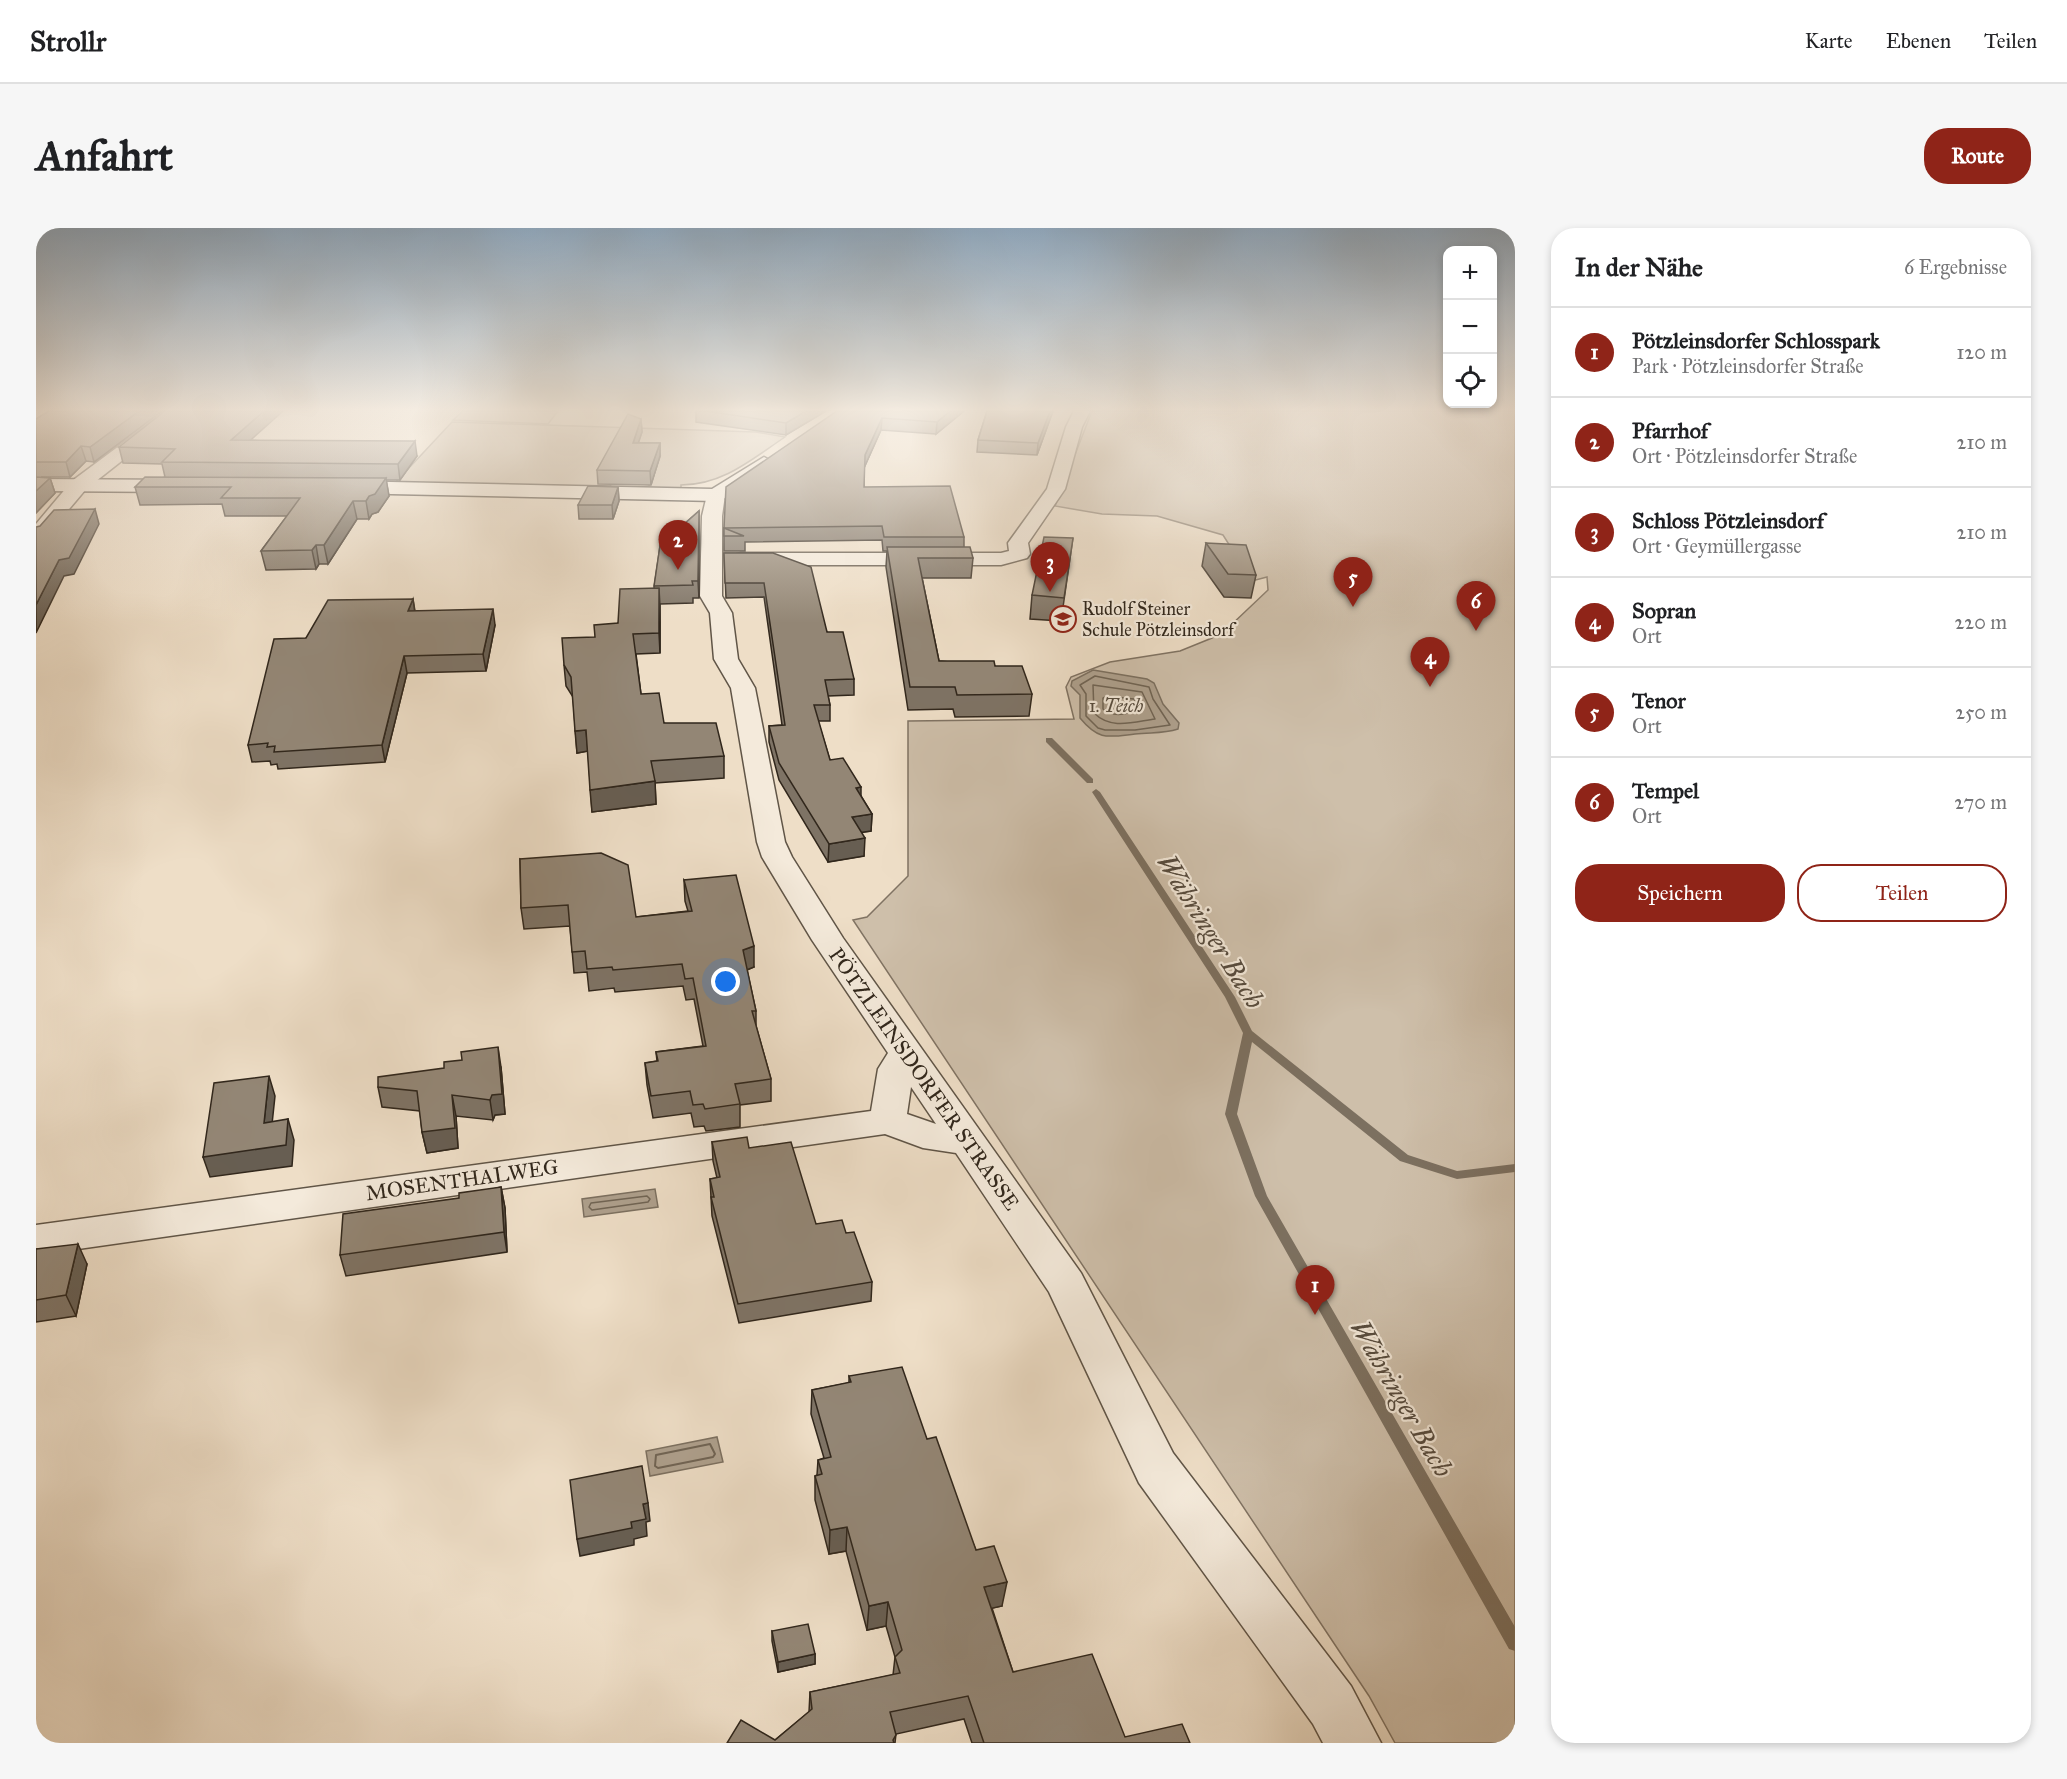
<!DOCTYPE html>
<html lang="de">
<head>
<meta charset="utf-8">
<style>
	body { margin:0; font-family:"IM FELL Great Primer",serif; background:#f6f6f6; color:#202124 }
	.controls { position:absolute; right:18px; top:18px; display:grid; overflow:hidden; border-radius:12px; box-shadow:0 3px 9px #0003 }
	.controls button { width:54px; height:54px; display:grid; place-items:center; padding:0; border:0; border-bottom:2px solid #e0e0e0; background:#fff; color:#202124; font:30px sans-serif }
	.you { position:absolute; left:690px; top:754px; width:21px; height:21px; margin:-15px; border:4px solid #fff; border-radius:50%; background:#1a73e8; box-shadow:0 0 0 9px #1a73e833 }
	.badge { display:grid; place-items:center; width:39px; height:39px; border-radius:50%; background:#8f2418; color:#fff; font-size:20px; font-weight:700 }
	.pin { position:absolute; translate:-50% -50px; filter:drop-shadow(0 2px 3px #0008) }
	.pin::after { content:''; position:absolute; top:32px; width:21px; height:18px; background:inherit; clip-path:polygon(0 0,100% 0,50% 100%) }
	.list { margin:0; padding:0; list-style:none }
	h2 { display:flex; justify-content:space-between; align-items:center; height:78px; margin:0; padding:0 24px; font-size:26px }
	h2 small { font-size:20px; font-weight:400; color:#757577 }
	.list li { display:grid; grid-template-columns:39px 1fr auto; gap:18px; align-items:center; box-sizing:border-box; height:90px; padding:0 24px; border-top:2px solid #e0e0e0 }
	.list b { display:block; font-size:22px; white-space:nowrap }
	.list p { margin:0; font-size:20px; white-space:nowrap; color:#757577 }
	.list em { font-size:20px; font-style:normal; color:#757577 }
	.actions { display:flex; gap:12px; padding:18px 24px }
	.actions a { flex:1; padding:14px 0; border:2px solid #8f2418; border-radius:24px; text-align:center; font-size:21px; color:#8f2418 }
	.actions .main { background:#8f2418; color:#fff }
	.icon { flex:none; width:33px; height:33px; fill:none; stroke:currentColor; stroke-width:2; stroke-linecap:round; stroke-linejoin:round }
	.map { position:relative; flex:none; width:1479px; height:1515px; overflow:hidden; border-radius:24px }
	header { display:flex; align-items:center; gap:36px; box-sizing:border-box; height:84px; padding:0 30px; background:#fff; border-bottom:2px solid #e0e0e0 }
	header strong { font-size:28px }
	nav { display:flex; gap:33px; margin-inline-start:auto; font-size:21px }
	.intro { display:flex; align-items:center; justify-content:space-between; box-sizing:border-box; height:144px; padding:0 36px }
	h1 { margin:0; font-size:42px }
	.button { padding:15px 27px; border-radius:24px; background:#8f2418; color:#fff; font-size:21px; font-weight:700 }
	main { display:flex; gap:36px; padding:0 36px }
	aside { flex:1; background:#fff; border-radius:24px; box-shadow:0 3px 9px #0003 }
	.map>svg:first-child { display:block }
	.green { fill:#cebfaa; stroke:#807363; stroke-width:1.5 }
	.water { fill:#aea08d; stroke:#7c7060; stroke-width:1.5 }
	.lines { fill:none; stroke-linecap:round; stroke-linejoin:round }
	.shore-far1 { stroke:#706454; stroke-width:1.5 }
	.shore { stroke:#706454; stroke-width:2 }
	.stream { fill:#7c7060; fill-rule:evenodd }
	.street-casing { stroke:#605547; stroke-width:3 }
	.secondary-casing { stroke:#31271c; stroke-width:3 }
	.street { fill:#f4eadb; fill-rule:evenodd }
	.secondary { fill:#f4eadb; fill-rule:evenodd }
	.wall { fill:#7e7365; stroke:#31271c; stroke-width:1.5 }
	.shaded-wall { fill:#675e52; stroke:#31271c; stroke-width:1.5 }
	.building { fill:#938675; stroke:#31271c; stroke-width:1.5 }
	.labels { text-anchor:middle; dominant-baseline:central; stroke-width:4.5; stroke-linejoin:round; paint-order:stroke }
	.far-poi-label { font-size:18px; fill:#31271c; stroke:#f4eadb; text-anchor:start }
	.far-water-label { font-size:18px; font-style:italic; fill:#564b3e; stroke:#f4eadb }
	.street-label { font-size:21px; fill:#31271c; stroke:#f4eadb }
	.near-water-label { font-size:27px; font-style:italic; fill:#564b3e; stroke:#f4eadb }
</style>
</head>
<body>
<header>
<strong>Strollr</strong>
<nav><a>Karte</a><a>Ebenen</a><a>Teilen</a></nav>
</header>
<div class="intro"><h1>Anfahrt</h1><a class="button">Route</a></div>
<main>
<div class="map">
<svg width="1479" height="1515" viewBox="0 0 1479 1515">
	<rect width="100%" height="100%" fill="#eedec7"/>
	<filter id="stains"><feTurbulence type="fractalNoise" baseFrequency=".00333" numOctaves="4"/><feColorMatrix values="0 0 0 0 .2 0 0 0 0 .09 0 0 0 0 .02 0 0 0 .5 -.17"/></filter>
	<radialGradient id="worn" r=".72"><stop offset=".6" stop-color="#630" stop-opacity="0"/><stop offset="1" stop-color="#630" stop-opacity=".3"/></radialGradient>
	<g class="green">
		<path d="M427 183H522L512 196 417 192Z"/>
		<path d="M1056 183H1479V1515H1359L1333 1468 817 692 831 689 872 648V493L1038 491 1030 459 1035 449 1074 434 1144 423 1176 410 1193 399 1232 362 1231 349 1216 353 1187 307 1121 288 1066 286 1019 278Z"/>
		<path d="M416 194 720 204 749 209C716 231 687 257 645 257V261L598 260 614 258 611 255H615L624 229 576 255 573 260 358 256Z"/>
	</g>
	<g class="water">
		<path d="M1057 442 1111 451 1118 455 1127 476 1143 495 1142 501C1127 506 1115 504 1099 506 1072 509 1063 513 1044 490V467L1035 458 1036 453Z"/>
		<path d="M619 961 622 979 548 989 546 971Z"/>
		<path d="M681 1209 687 1234 614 1248 610 1223Z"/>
	</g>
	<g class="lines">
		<g class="shore-far1">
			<path d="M1059 448 1113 459 1117 471 1134 497 1099 502H1069L1062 500 1050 488V466L1044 457Z"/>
			<path d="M1057 457 1106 464 1119 491C1097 494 1075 502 1058 485Z"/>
			<path d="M1070 468 1098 471 1102 482C1090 486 1078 490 1067 481V470Z"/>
			<path d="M611 968 614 971 612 974 556 982 553 979 555 975Z"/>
		</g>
		<path class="shore" d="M674 1216 679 1226 677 1229 622 1240 619 1238 620 1227Z"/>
		<g class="stream">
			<path d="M1010 510H1016L1057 551V555H1051L1010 514Z"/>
			<path d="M1060 561 1064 564 1199 769 1216 803 1372 927 1421 943 1479 936V944L1421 951 1364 933 1216 814 1201 886 1231 968 1479 1399V1423L1473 1421 1219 968 1189 886 1207 805 1189 769 1056 564Z"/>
		</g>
		<defs>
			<g id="street">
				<path d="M130 183H149L50 261 7 312 0 314V296L36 253Z"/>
				<path d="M1038 183H1054L1046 199 1029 261 992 315 994 326 991 330 965 337H705L698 335 695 331 698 327 705 325H965L973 323 972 315 1011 261 1030 199Z"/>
				<path d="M680 261 689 267 686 288V368L696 385 702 431 719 460 749 614 756 629 807 710 1045 1045 1137 1225 1315 1458 1345 1515H1287L1277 1496 1103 1255 1013 1064 920 925 887 920 849 906 0 1027V997L835 883 842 841 852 825 776 712 726 629 721 614 695 460 678 431 674 385 664 368 666 288 671 267ZM875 859 900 896 871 886Z"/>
			</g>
			<g id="secondary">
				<path d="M728 229 737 234 734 238 687 271 680 273 307 265 298 259 307 253 676 261Z"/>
				<path d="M0 251 145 252 154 258 145 264 0 263Z"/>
			</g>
		</defs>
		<use href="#street" class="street-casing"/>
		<use href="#secondary" class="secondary-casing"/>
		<use href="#street" class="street"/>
		<use href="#secondary" class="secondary"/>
	</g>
	<g class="wall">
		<path d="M13 183H126L58 234 50 233 34 249H5L14 250 19 265 0 285V191Z"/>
		<path d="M660 183H790L750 207 660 194Z"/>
		<path d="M801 183H928L900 206 845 202 828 240V259L928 309V319L937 330 935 350H886L903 433 959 438 996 466 993 488 919 489 917 481 872 482 850 339 851 323H847L846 312 709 314V323H688V300Z"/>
		<path d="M951 183H1017L1001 227 941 224 942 212Z"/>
		<path d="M605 191 606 204 602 215H624V228L615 257 562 256 561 242Z"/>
		<path d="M215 212 381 228 364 252H350L353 268 342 284 336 286 333 291H321L292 336H283L280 341 230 342 225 323 251 288H189L186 276 104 277 99 259 129 249 126 236 87 235 83 219Z"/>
		<path d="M582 259 583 273 577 291H543L542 277Z"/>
		<path d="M663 283V370H657V375L624 376V425L600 426 605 466 628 495 688 528V550L619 555 620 576 556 584 552 523 541 525 537 469 530 458 528 437 559 409 582 395 618 360 625 311H636L647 297Z"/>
		<path d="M1037 310 1025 393 994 391 996 367Z"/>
		<path d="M1170 315 1220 347 1215 370 1188 369 1166 338Z"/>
		<path d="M688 325H737L791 404 818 451V467L792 468 794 477V493H782L794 532 825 568 836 586 835 603 825 604 828 628 792 634 743 552 733 514V498L746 497 728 369 690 370Z"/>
		<path d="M377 371 379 383 459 397 450 443 371 445 349 534 242 541 241 536 235 537 234 533 216 534 212 517 270 410Z"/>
		<path d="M484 631 600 689 652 683 649 673 648 652 718 739 711 742 720 783V798L735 851V873L704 877V899L670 903 668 898 658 899 655 885 617 890 611 857 609 835 621 833 620 824 667 818 658 771 650 772 647 758 579 764 578 760 553 763 551 744 538 745 534 698 488 701 485 680Z"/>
		<path d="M465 839 469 886 459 887 457 892 420 888 422 920 391 925 386 904 384 883 346 879 342 859Z"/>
		<path d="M676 914 713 920 780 996 810 1005 836 1054 835 1073 703 1095 676 988 674 951 681 950 677 933Z"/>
		<path d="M465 959 469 980 471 1024 310 1048 304 1027 423 970Z"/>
		<path d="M0 1021 51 1036 40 1088 0 1094Z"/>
		<path d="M813 1148 891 1211 940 1322 966 1378 956 1380 977 1444 1089 1509 1154 1515H936L928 1491 860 1506 859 1515H691L739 1512 773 1484 774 1464 857 1447 859 1429 850 1398 831 1402 810 1323 793 1326 779 1272V1248L781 1247 782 1232 788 1230 775 1186 776 1162 813 1155Z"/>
		<path d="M736 1403 779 1426V1436L742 1444 736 1413Z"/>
	</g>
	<g class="shaded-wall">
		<path d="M103 183H126L58 234 54 219Z"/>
		<path d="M228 183H247L198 227 195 212Z"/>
		<path d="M770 183H790L750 207V195Z"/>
		<path d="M914 183H928L900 206 901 194Z"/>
		<path d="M1014 183H1017L1001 227 1002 215Z"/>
		<path d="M846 190 845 202 828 240 829 227Z"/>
		<path d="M605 191 606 204 598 228 597 215Z"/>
		<path d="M379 213 381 228 364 252 362 236Z"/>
		<path d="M624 215V228L615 257 614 243Z"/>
		<path d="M45 218 50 233 34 249 30 234Z"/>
		<path d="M14 250 19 265 0 285V263Z"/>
		<path d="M350 250 353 268 342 284 336 286 333 291 330 273 333 268Z"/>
		<path d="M582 259 583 273 577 291 576 277Z"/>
		<path d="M317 273 321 291 292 336 288 317Z"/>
		<path d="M59 281 63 296 38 346 28 348 0 405V377L23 332Z"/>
		<path d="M663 283V370L662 353Z"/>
		<path d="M280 317 283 336 280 341 276 322Z"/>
		<path d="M623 360 624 379V425L623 405Z"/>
		<path d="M377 371 379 386 372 383Z"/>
		<path d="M457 381 459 397 450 443 447 426Z"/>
		<path d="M368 428 371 445 349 534 346 517Z"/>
		<path d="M550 502 552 523 541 525 539 503Z"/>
		<path d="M619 553 620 576 556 584 554 562Z"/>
		<path d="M825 559V576L820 560Z"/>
		<path d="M836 586 835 603 815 606 816 589Z"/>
		<path d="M829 610 828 628 792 634 793 616Z"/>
		<path d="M718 718V739L708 743 707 722Z"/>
		<path d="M462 819 465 839 469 886 459 887 457 892 454 872Z"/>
		<path d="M233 848 239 868 234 915 228 895Z"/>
		<path d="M416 867 420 888 422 920 391 925 386 904Z"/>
		<path d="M252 891 258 912 256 938 174 949 167 929Z"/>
		<path d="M465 959 469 980 471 1024 468 1004Z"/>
		<path d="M42 1016 51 1036 40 1088 30 1067Z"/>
		<path d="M612 1275 614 1293 610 1294 611 1308 598 1311V1317L544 1328 541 1311 595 1294 607 1276Z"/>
		<path d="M811 1299 810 1323 793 1326 794 1302Z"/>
		<path d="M971 1354 966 1378 944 1383 948 1359Z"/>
		<path d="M852 1374 850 1398 831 1402 833 1378Z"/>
		<path d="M779 1426V1436L742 1444V1434Z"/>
	</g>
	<g class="building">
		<path d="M13 183H103L54 219 45 218 30 234H0V191Z"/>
		<path d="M129 183H228L195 212 379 213 362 236 126 234 139 221 83 219Z"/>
		<path d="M670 183H770L750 195Z"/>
		<path d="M801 183H914L901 194 846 190 829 227 828 259 914 258 928 309H848L846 298 688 300 690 259Z"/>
		<path d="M951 183H1014L1002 215 942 212Z"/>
		<path d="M592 186 605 191 597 215H624L614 243 561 242Z"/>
		<path d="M0 249 14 250 0 263Z"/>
		<path d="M109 249 350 250 339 266 333 268 330 273H317L288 317H280L276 322 225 323 264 270H185L195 259H99Z"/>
		<path d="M552 258 582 259 576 277H542Z"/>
		<path d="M59 281 33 330 23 332 0 377V299L4 298 18 282Z"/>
		<path d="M663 283 662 353H656L657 357 618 358 625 311H636L638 297H647Z"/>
		<path d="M688 300 708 308H688Z"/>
		<path d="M1008 309 1037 310 1028 370 996 367Z"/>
		<path d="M1170 315 1210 317 1220 347 1192 346Z"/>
		<path d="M851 319H934L937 330H882L903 433H958L959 438H986L996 466 921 467 919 459H874Z"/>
		<path d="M688 325H737L775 339 791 404H807L818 451 789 452 794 477H778L794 532 807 530 825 559 820 560 836 586 816 589 829 610 793 616 743 535 733 498 749 497 728 355H689Z"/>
		<path d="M623 360V405L597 406 605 466 623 465 628 495H680L688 528 615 533 619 553 554 562 550 502 539 503 535 449 528 437 526 410 559 409 558 397 582 395 584 361Z"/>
		<path d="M377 371 372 383 457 381 447 426 368 428 346 517 238 524 239 518 231 519 232 515 212 517 238 411 270 410 292 372Z"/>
		<path d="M565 625 592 637 600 689 656 683 648 652 700 647 718 718 707 722 720 783H716L735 851 699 856 704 876 669 881 667 876 657 877 654 863 615 868 609 835 622 833 620 824 670 818 657 750 649 751 646 736 577 742 576 739 551 741 549 723 536 724 532 677 485 680 484 631Z"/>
		<path d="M462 819 466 866 456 867 454 872 416 867 419 900 386 904 381 863 342 859V849L408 840V834L426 832 425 824Z"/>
		<path d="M233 848 228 895 252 891 250 917 167 929 178 855Z"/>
		<path d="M711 909 713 920 755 914 780 996 806 992 810 1005 818 1004 836 1054 702 1076 675 969H678L674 951 684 949 676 914Z"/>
		<path d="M465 959 468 1004 304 1027 307 986 423 970V965Z"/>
		<path d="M42 1016 30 1067 0 1072V1021Z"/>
		<path d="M866 1139 891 1211 900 1209 940 1322 958 1318 971 1354 948 1359 977 1444 1056 1426 1089 1509 1146 1496 1154 1515H948L932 1468 854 1484 860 1507 857 1512 858 1515H691L705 1492 739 1512 776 1481 774 1464 864 1445 859 1429 866 1422 852 1374 833 1378 811 1299 794 1302 779 1248 786 1246 782 1232 795 1229 776 1162 815 1154 813 1148Z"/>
		<path d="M606 1238 612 1275 607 1276 610 1291 595 1294 596 1300 541 1311 534 1252Z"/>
		<path d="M772 1396 779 1426 742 1434 736 1403Z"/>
	</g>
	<linearGradient id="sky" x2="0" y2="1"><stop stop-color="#91acc4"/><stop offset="0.46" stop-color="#f7f0e6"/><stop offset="1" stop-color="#f7f0e6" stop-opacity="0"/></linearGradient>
	<rect width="1479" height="395" fill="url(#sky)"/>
	<defs>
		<symbol id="school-ring" viewBox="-11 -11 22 22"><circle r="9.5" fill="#f4eadb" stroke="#8f2418" stroke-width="1.5"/><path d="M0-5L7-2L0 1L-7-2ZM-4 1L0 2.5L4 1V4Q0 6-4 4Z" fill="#8f2418"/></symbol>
	</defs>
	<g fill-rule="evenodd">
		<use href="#school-ring" x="1012" y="376" width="30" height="30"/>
	</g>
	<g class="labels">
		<g class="far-poi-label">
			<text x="1046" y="381">Rudolf Steiner<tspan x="1046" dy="21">Schule Pötzleinsdorf</tspan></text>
		</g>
		<g class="far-water-label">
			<text x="1080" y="478">1. Teich</text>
		</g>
		<g class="street-label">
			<text transform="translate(888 851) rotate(55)">PÖTZLEINSDORFER STRASSE</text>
			<text transform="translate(426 952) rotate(-8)">MOSENTHALWEG</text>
		</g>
		<g class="near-water-label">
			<text transform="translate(1175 703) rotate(58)">Währinger Bach</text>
			<text transform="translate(1366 1170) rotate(60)">Währinger Bach</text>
		</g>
	</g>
	<rect width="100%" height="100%" filter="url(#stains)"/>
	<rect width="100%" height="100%" fill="url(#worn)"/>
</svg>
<div class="controls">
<button>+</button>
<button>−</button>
<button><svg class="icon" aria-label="locate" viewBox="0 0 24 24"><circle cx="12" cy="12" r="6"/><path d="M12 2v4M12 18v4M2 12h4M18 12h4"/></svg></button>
</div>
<div class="you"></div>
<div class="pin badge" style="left:1279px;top:1087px">1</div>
<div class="pin badge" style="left:642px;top:342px">2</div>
<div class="pin badge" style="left:1014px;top:364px">3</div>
<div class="pin badge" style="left:1394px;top:459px">4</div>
<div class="pin badge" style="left:1317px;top:379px">5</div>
<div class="pin badge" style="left:1440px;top:403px">6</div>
</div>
<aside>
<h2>In der Nähe<small>6 Ergebnisse</small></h2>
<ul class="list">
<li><span class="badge">1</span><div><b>Pötzleinsdorfer Schlosspark</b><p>Park · Pötzleinsdorfer Straße</p></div><em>120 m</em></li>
<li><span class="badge">2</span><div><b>Pfarrhof</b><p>Ort · Pötzleinsdorfer Straße</p></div><em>210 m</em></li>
<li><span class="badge">3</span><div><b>Schloss Pötzleinsdorf</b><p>Ort · Geymüllergasse</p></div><em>210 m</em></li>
<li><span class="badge">4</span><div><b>Sopran</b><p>Ort</p></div><em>220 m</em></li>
<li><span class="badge">5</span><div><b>Tenor</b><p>Ort</p></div><em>250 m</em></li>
<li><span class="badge">6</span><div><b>Tempel</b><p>Ort</p></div><em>270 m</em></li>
</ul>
<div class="actions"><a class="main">Speichern</a><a>Teilen</a></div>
</aside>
</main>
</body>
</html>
